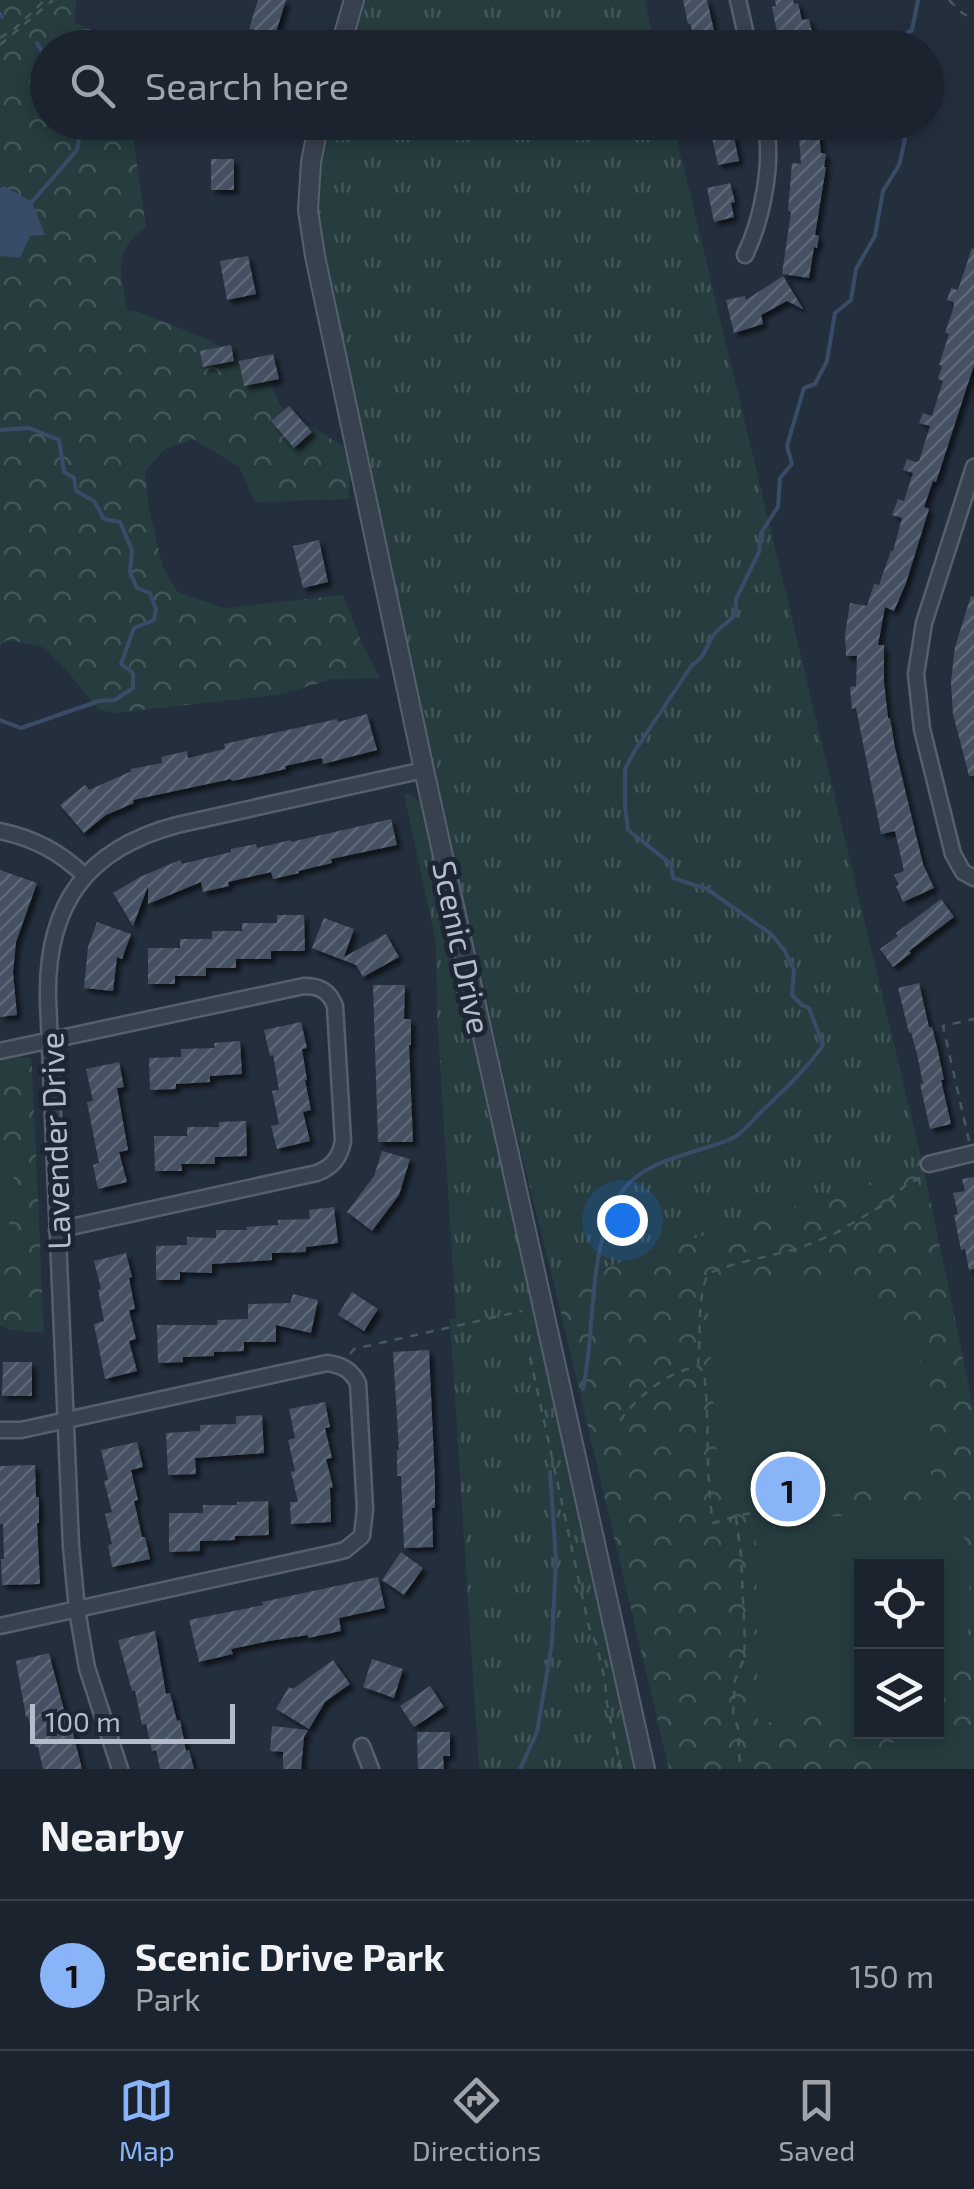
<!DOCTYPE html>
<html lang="en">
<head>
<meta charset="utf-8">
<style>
	body { margin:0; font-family:"Exo 2",sans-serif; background:#282f3a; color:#f1f3f6 }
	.controls { position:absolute; right:30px; bottom:30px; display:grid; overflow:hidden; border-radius:0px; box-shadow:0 5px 15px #0003 }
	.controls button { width:90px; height:90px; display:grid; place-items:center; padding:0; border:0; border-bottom:2px solid #39404a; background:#1b232e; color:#f1f3f6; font:50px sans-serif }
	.scale { position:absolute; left:30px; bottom:25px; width:205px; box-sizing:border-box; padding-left:10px; border:5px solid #b4bcc9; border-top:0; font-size:28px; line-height:35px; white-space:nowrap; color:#b4bcc9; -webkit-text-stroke:8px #1d2633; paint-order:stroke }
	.you { position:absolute; left:622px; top:1220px; width:35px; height:35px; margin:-25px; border:8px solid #fff; border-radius:50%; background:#1a73e8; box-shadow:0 0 0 15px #1a73e833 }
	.badge { display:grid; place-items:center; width:65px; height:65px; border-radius:50%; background:#8ab4f8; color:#111; font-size:32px; font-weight:700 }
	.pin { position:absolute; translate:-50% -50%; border:5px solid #fff; box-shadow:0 2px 10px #0006 }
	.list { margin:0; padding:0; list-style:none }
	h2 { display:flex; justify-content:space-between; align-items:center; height:130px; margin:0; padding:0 40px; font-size:42px }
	h2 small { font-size:32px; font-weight:400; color:#a0a4aa }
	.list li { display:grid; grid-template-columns:65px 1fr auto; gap:30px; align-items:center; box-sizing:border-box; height:150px; padding:0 40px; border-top:2px solid #39404a }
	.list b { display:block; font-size:38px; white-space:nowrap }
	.list p { margin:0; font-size:32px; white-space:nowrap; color:#a0a4aa }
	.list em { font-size:32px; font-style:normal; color:#a0a4aa }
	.icon { flex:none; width:55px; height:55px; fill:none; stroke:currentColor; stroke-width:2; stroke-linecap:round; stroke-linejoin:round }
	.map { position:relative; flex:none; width:974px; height:1769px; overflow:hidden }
	.search { position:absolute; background:#1b232e; box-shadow:0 5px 15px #0003; left:30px; right:30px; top:30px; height:110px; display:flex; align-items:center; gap:25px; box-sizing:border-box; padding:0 35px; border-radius:55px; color:#a0a4aa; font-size:38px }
	.sheet { height:280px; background:#1b232e }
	nav { display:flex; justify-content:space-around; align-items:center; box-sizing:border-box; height:140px; border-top:2px solid #39404a; background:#1b232e; font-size:28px; color:#a0a4aa }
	nav a { display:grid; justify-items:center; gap:5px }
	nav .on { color:#8ab4f8 }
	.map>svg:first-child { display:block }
	.grass { fill:url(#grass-tufts) }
	.forest { fill:url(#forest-crowns); fill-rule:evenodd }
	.pitch { fill:#263c3f }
	.water { fill:#394c67 }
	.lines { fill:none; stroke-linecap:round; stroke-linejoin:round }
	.stream { stroke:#394c67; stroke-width:4 }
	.building { fill:url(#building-hatch); filter:url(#shadow) }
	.minor-casing { stroke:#565f6c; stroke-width:19 }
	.tertiary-casing { stroke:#565f6c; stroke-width:22 }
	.path { stroke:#44595c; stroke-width:2.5; stroke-dasharray:8 8; stroke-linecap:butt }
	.minor { stroke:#38414e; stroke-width:14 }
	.tertiary { stroke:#38414e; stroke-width:18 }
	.labels { text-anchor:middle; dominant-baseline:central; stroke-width:10; stroke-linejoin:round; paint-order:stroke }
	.street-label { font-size:32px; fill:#b4bcc9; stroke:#1d2633 }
</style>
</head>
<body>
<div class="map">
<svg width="974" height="1769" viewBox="0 0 974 1769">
	<defs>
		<pattern id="grass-tufts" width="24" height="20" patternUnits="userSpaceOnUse" patternTransform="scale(2.5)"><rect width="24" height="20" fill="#263c3f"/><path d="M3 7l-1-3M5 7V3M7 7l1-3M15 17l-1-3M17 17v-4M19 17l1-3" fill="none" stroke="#435659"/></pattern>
		<pattern id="forest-crowns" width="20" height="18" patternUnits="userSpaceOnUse" patternTransform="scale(2.5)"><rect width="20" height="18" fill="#263c3f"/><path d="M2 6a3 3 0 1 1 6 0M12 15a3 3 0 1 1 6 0" fill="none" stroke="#435659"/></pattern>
		<pattern id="building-hatch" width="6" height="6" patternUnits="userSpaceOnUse" patternTransform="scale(2.5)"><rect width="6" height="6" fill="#455162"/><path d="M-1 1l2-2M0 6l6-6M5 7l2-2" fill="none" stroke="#5d6877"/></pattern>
		<filter id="shadow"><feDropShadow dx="4.5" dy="4.5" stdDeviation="2.5" flood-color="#0009"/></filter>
	</defs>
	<rect width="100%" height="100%" fill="#242f3e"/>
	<g class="grass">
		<path d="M363 0H645L655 47 349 48Z"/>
		<path d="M326 123H673L923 1165 554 1284 521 1152 447 824 354 401 319 228 315 180Z"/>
		<path d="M410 793 420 803 637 1769H479L450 1319 456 1318 437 1014 436 943 404 794Z"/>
	</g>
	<g class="forest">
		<path d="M0 0H76L74 22C88 28 104 34 112 47L48 48V122L131 123 146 227C112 249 120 278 128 311L138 312 210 340 270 383 282 409 343 446 350 469 349 499 255 502 239 467 193 439 165 449 145 471 149 509 163 568 178 592 224 608 343 595 362 643 380 678 333 679 277 695 114 713 98 709 63 666 41 646 7 640 0 646V256L20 258 30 236 44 235 4 186 0 188Z"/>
		<path d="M21 1057 30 1058 32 1067 44 1333 11 1330 0 1326V1060Z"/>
		<path d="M923 1165 974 1411V1769H669L554 1284ZM862 1566H936V1732H862Z"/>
	</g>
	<g class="pitch">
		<path d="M0 1166 14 1175 4 1279 0 1281Z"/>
		<path d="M816 1278 868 1295 907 1334 930 1384 931 1485 723 1498 719 1489 706 1282Z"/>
		<path d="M958 1510C969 1551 974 1604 966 1644 959 1658 946 1670 937 1683L936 1566H862L861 1701 758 1725 756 1530 763 1520Z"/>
		<path d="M974 1724V1769H887L882 1746Z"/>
	</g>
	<path class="water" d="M4 186 32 202 45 235 30 236 20 258 0 256V188Z"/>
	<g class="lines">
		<g class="stream">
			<path d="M0 14 2 17"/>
			<path d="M37 43 48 62"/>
			<path d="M893 48 899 38 912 30 918 0"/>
			<path d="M32 202 77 150 82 122"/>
			<path d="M0 430 29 428 59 440 64 472 74 478 76 491 94 501 104 519 120 522 132 550 130 572 137 588 150 593 156 609 154 620 134 628 121 664 133 673V688L115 700 99 701 21 728 0 720"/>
			<path d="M583 1389C596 1327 587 1259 616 1202 637 1158 693 1156 733 1138 743 1133 752 1121 761 1112 783 1091 806 1070 823 1045L809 1008 802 1005 792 995 794 970 785 951 771 934 707 889 673 878 671 864 628 830 625 806V769L634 752 692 665C707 656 706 643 717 631 723 625 730 621 736 614V599L759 552 761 533 778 507 780 478 792 464 787 446 804 388 815 384 827 361 835 313 851 300 856 269 875 236 883 191 899 165 905 140 899 122"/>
			<path d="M520 1769 537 1732 552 1643 556 1559 550 1472"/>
		</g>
	</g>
	<g class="building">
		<path d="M258 0H286L271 48H250L255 30 249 29Z"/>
		<path d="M683 0H707L718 48H698L690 24H688Z"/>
		<path d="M775 0H793L794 4 798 3 802 20 809 19 814 41 796 45 797 48H780L772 7 776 6Z"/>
		<path d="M714 122H731L739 161 718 165 711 133 717 132Z"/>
		<path d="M798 122H818L821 153 826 154 824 167H826L815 235 819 236 817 248 814 247 809 278 782 274 791 212 788 211 792 163 801 164Z"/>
		<rect x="211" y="159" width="23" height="31"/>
		<path d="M730 183 735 202 731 203 734 217 714 222 707 188Z"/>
		<path d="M972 248 974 249V365L936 482 933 481 924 507 929 509 906 583 894 611 885 607 878 645H884V682L888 718H890L895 748 923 864 934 888 903 902 896 886 899 885 894 875 904 871 895 831 881 834 856 708 852 709 850 687 856 686 857 656H846L845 635 850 603 867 606 874 584 879 585 891 551H893L902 518 892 515 898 499 904 501 913 473 903 470 907 459 916 462 919 461 930 426 919 423 923 413 932 416 943 381 938 379 942 366 939 365 949 334 945 333 954 306 953 302 947 300 951 288 957 290 959 287Z"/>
		<path d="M248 256 256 294 227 300 220 261Z"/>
		<path d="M783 276 803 309 787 301 761 315 763 324 734 333 726 300 745 296 746 300Z"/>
		<path d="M231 345 234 361 203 367 200 351Z"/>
		<path d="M273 354 279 379 244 386 239 361Z"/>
		<path d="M289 406 312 432 294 448 271 421Z"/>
		<path d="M319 540 328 582 303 588 293 546Z"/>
		<path d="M971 596 974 597V776H969L953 714 951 682 955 647Z"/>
		<path d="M367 714 377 750 323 764 322 758 285 766 286 769 260 775 232 781 231 779 133 800 134 803 106 815 84 833 60 805 85 785 89 790 132 771 131 769 162 763 161 757 187 751 188 758 225 749 224 744 337 719 338 722Z"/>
		<path d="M391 819 397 845 331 859 332 863 298 871 299 873 273 879 271 872 228 882 229 886 203 892 201 882 148 904V886L133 926 113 893 140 877 180 860 182 864 231 852V849L256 844 257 848 291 840V842Z"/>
		<path d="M0 870 37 883 16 942 13 972 17 1015 0 1017Z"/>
		<path d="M941 899 954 917 909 951 911 953 893 967 880 949 898 936 896 933Z"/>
		<path d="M277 915H304L305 951H271V959H236V968H206V976H175V984H148V948H180V939H212V931H242V923H277Z"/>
		<path d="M324 918 354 929 344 957 386 934 399 957 363 977 356 965 312 948Z"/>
		<path d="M97 922 131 934 122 959 117 957 113 991 84 988 88 947Z"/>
		<path d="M919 983 929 1027H932L938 1051 944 1080H941L951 1124 930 1129 920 1084H923L917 1054 911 1032 909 1033 898 988Z"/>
		<path d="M373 985H405L404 1019H411V1045H409L413 1142H378Z"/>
		<path d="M301 1022 307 1048 302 1049 307 1080H305L311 1110 303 1112 310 1141 277 1149 271 1126 279 1124 272 1091 279 1090 273 1055 270 1056 264 1030Z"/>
		<path d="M240 1041 242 1074 210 1076V1082L176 1084V1089L150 1090 149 1058 181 1057V1049L215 1048 214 1043Z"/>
		<path d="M119 1062 124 1087 117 1088 128 1150 119 1152 127 1182 98 1189 93 1165 99 1163 87 1102 93 1101 86 1069Z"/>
		<path d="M246 1121 247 1156 215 1157V1164H181L182 1171H155L154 1136H187V1127H219V1122Z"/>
		<path d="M382 1151 410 1159 399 1195 372 1231 347 1212 374 1176Z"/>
		<path d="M974 1177V1269L969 1270 965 1249 961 1250 954 1215 958 1214 953 1193 965 1191 962 1179Z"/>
		<path d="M334 1207 338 1243 306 1247V1252L272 1253V1260L212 1264V1273L180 1272V1280H156V1246L187 1245V1237L216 1238V1230H247L246 1227 278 1225V1220L310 1219 309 1210Z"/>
		<path d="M126 1253 132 1277 129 1278 135 1309 129 1310 136 1339 129 1341 137 1371 105 1379 94 1324 104 1321 98 1290 101 1289 94 1261Z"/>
		<path d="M352 1292 378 1309 364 1331 338 1315Z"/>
		<path d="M293 1294 318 1300 311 1333 276 1325V1342H244V1351L214 1352V1356L183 1357V1362L158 1363 157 1325H217V1320L248 1319V1304L290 1303Z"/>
		<path d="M429 1350 435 1483V1508H432L433 1547 404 1548 401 1476H397V1450H399L393 1352Z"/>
		<path d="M3 1362H32V1396H2Z"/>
		<path d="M325 1402 330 1427 325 1428 332 1458 326 1459 333 1487 330 1488 331 1522 291 1524 290 1502H298L291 1472 295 1471 288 1440 295 1438 289 1409Z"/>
		<path d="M262 1415 264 1453 195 1458 196 1474 168 1475 166 1433 200 1431V1425L236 1424V1416Z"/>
		<path d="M137 1442 143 1467 131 1470 138 1500 134 1501 142 1537H145L150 1559 112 1567 108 1545 112 1544 105 1514 112 1512 104 1481 108 1480 101 1450Z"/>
		<path d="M35 1465 36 1497H39V1523H37L40 1584 2 1585 1 1559H4L3 1524H0V1466Z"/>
		<path d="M268 1501 269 1535 235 1536V1540L200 1541V1551L169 1552V1513H203V1505H237V1502Z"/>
		<path d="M401 1552 423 1568 404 1595 382 1580Z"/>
		<path d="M378 1577 385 1608 339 1618 341 1631 308 1638V1635L269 1641 231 1649 233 1654 199 1662 189 1620 263 1605 262 1602Z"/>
		<path d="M155 1631 166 1694 170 1693 177 1721 180 1720 186 1751 189 1750 194 1769H160L156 1750 152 1751 146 1724 142 1725 135 1691H132L118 1640Z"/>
		<path d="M49 1653 65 1714 68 1713 82 1769H43L38 1747H35L28 1717H26L16 1661Z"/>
		<path d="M372 1659 403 1669 394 1698 363 1687Z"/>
		<path d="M333 1660 350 1684 325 1702 309 1729 276 1709 289 1687 293 1689Z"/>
		<path d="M430 1686 444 1707 414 1727 400 1706Z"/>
		<path d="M272 1726 308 1730 304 1737 301 1769H283V1752L270 1751Z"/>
		<path d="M417 1732H450V1756H443L444 1769H418Z"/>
	</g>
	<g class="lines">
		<defs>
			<g id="minor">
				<path d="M738 0 749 48"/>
				<path d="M745 255C762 220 774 162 765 122"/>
				<path d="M974 467 924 623 916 674 922 729 953 854 963 872 974 878"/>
				<path d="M0 831C34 838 60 852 85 876"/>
				<path d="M0 1051 304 986C320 986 329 991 335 1006L343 1141C340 1158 332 1167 317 1173L57 1230"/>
				<path d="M929 1164 974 1153"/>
				<path d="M0 1430H21L327 1363C342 1365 351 1370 358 1383L365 1509 362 1536 345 1550 333 1553 0 1626"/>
				<path d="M362 1746 371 1769"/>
				<path d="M120 1769 87 1668 77 1610 71 1546 48 999C46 905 86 849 177 825L424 770"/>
			</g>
			<g id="tertiary">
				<path d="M340 48 354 0"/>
				<path d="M319 122 311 162 308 210 315 256 424 770 645 1769"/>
			</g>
		</defs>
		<use href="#minor" class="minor-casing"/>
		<use href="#tertiary" class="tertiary-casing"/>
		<g class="path">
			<path d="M949 0 962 13 974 19"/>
			<path d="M0 38 14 29 45 0"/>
			<path d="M0 45 53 0"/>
			<path d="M969 1141 943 1026 974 1019"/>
			<path d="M350 1354 354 1349 522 1311"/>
			<path d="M530 1357 589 1627 597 1646 605 1681 607 1704 621 1769"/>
			<path d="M698 1365C701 1337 697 1301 707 1276L714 1271 735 1264 797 1249 834 1234 883 1205 907 1184 924 1176"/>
			<path d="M620 1421C638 1395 667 1373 698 1366L704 1372C710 1422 705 1473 713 1523 755 1510 774 1508 818 1511"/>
			<path d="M736 1517 741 1555 745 1643 743 1661 735 1680 733 1713 738 1728 740 1769"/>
		</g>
		<use href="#minor" class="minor"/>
		<use href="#tertiary" class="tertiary"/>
	</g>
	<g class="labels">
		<g class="street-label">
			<text transform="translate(463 947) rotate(78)">Scenic Drive</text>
			<text transform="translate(54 1141) rotate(-92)">Lavender Drive</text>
		</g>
	</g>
</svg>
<div class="controls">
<button><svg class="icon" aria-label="locate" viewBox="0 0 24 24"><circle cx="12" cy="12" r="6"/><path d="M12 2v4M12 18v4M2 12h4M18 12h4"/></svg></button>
<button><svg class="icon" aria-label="layers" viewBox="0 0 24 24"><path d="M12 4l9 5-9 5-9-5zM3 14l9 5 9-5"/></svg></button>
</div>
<div class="scale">100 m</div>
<div class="you"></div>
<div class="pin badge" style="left:788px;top:1489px">1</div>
<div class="search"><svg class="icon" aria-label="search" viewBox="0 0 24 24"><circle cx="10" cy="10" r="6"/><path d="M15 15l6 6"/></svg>Search here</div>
</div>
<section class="sheet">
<h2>Nearby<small></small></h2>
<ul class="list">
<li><span class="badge">1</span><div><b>Scenic Drive Park</b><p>Park</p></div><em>150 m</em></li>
</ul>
</section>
<nav>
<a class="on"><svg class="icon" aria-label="map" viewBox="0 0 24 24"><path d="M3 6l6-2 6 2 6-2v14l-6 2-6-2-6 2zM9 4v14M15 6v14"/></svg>Map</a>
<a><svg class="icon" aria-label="directions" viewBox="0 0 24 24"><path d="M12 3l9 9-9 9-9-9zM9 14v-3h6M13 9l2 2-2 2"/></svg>Directions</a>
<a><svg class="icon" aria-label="saved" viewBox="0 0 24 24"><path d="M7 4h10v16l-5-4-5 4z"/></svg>Saved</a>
</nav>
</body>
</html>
